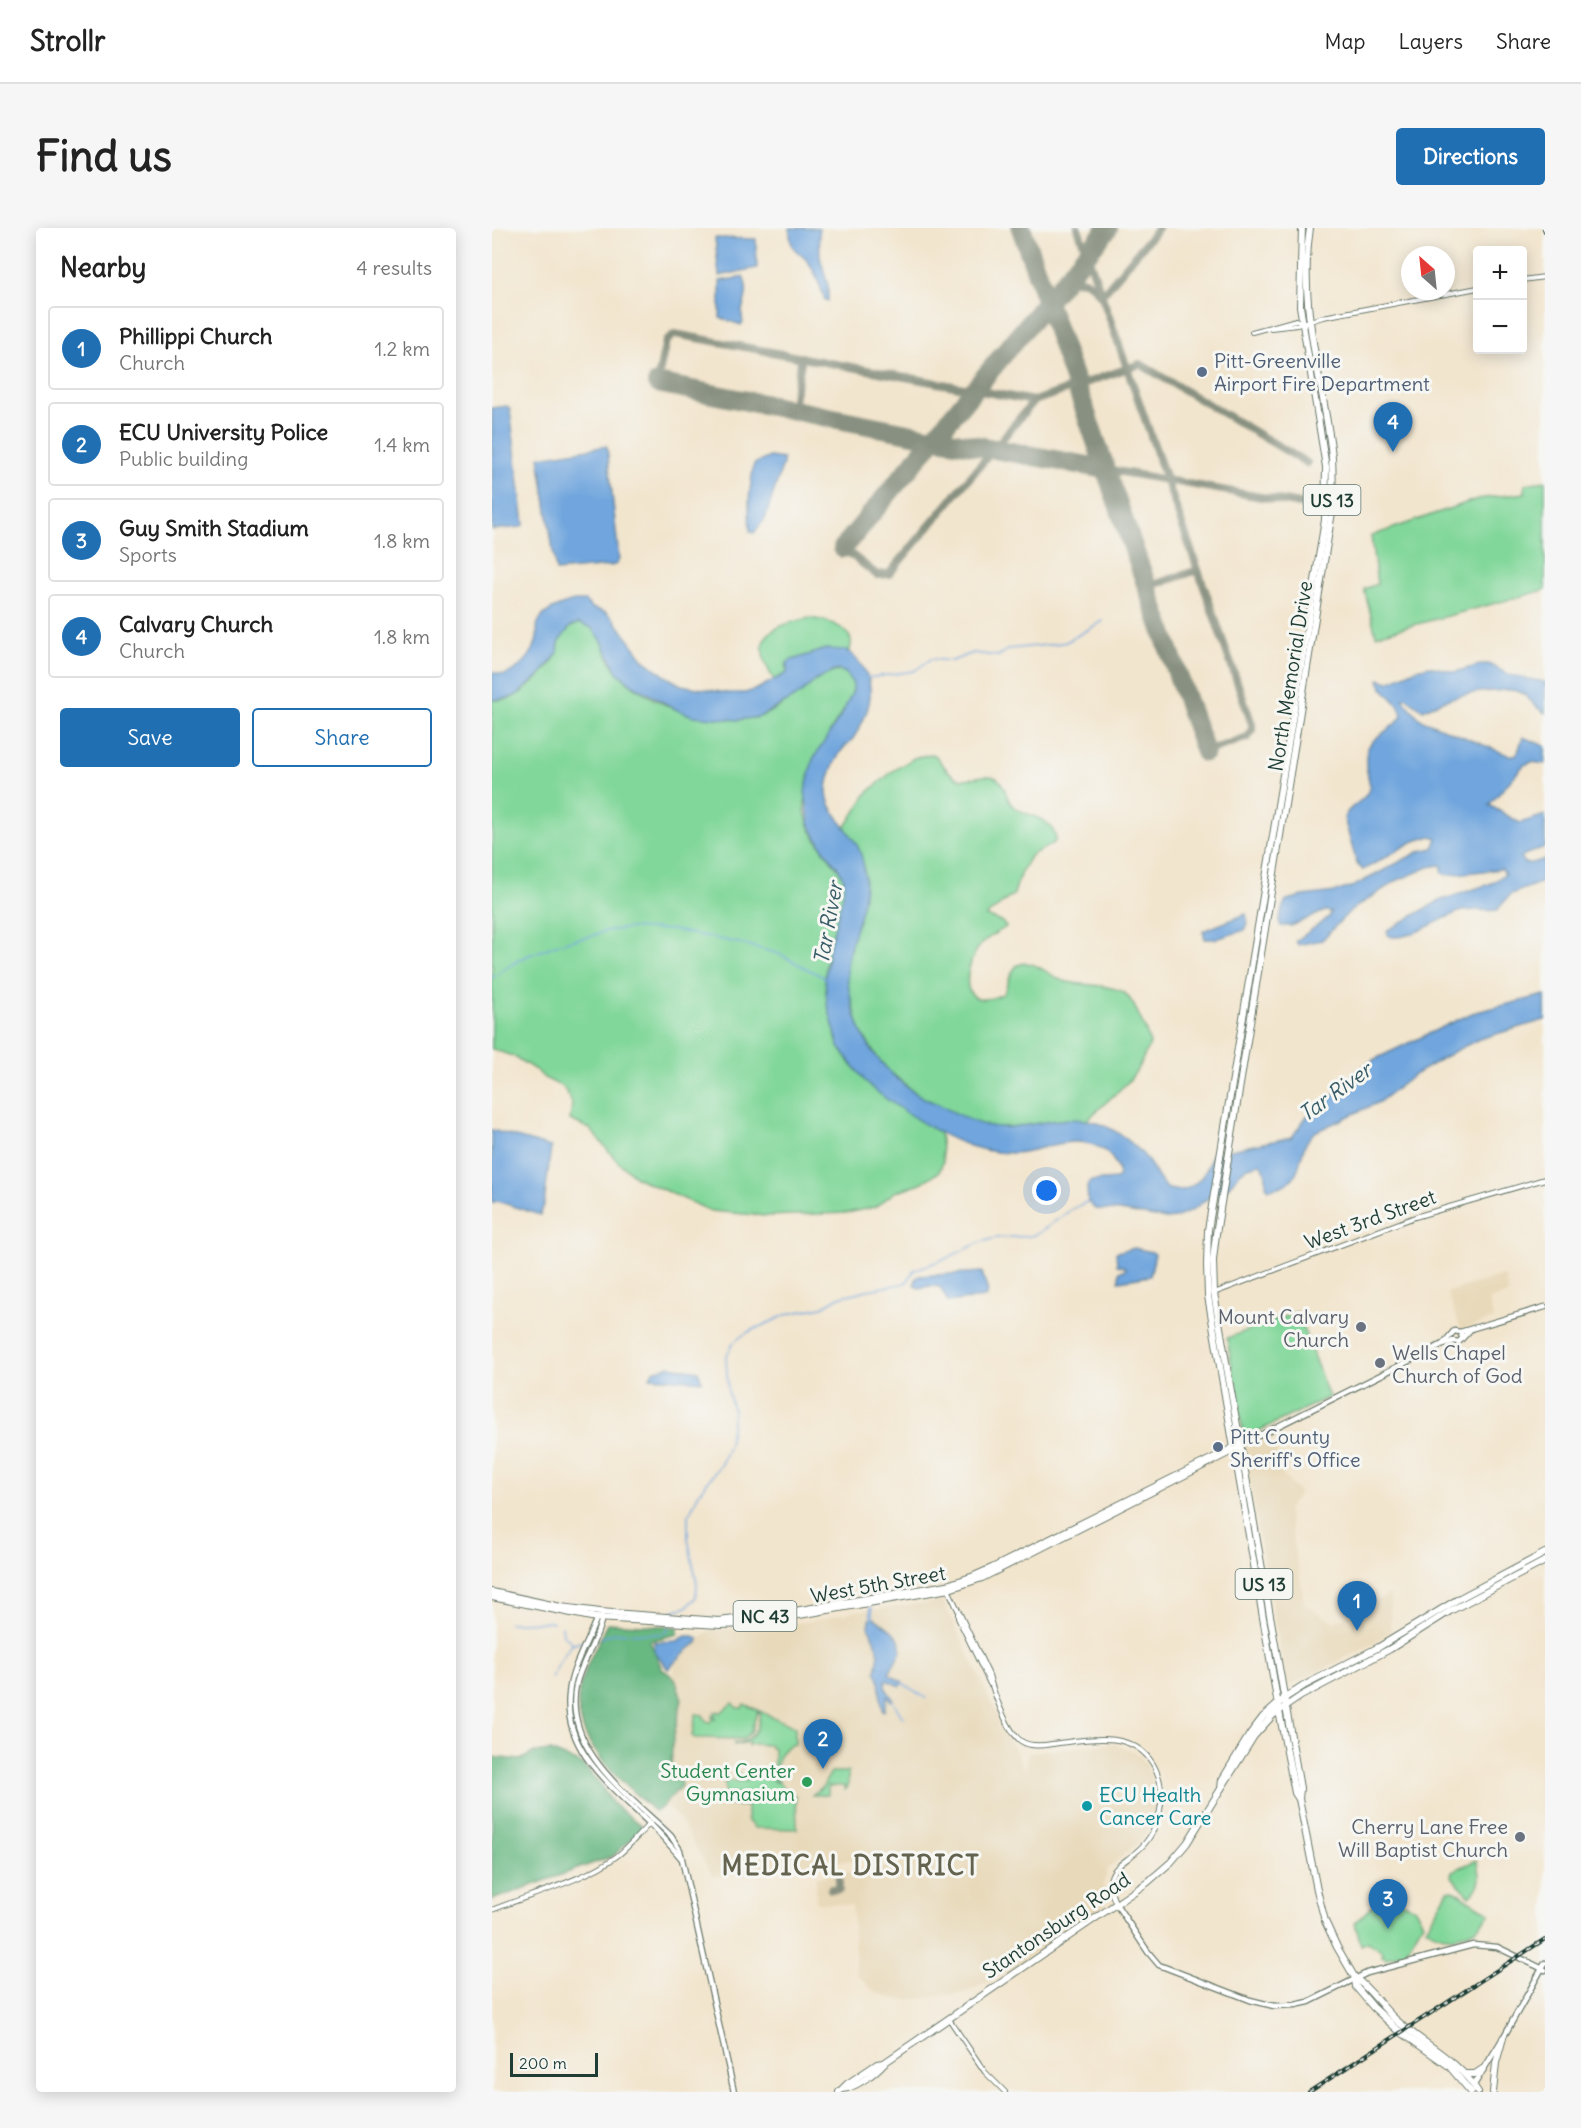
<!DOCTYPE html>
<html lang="en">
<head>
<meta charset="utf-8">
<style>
	body { margin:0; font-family:Delius,sans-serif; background:#f6f6f6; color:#222 }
	.controls { position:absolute; right:18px; top:18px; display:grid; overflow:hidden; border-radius:6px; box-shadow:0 3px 15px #0003 }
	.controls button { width:54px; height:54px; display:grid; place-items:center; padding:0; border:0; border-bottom:2px solid #e0e0e0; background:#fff; color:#222; font:30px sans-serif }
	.compass { position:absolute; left:909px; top:18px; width:54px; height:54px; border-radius:50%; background:#fff; box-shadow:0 3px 15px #0003; rotate:333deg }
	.scale { position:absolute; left:18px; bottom:15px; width:88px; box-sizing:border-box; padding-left:6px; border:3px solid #1f3d34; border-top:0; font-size:16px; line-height:21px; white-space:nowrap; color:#1f3d34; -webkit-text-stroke:4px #f6f6f2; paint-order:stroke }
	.you { position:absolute; left:555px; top:963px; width:21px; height:21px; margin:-15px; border:4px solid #fff; border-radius:50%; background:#1a73e8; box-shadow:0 0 0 9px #1a73e833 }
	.badge { display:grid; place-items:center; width:39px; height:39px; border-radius:50%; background:#1f6fb2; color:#fff; font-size:20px; font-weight:700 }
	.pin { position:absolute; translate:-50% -50px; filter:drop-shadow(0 2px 3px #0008) }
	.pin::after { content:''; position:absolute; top:32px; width:21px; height:18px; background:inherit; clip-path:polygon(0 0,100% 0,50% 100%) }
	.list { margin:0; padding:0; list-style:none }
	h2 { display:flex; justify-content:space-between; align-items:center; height:78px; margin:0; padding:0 24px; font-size:26px }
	h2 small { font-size:20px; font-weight:400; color:#767676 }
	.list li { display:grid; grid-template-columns:39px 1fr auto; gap:18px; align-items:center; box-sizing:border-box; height:84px; margin:0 12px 12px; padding:0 12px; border:2px solid #e0e0e0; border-radius:6px }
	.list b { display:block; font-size:22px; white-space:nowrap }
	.list p { margin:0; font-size:20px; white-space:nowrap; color:#767676 }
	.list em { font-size:20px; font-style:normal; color:#767676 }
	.actions { display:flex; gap:12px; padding:18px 24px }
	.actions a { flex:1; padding:14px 0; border:2px solid #1f6fb2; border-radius:6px; text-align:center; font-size:21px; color:#1f6fb2 }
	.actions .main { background:#1f6fb2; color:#fff }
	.map { position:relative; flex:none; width:1053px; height:1864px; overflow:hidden; border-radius:6px }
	header { display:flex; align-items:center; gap:36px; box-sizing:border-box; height:84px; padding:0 30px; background:#fff; border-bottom:2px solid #e0e0e0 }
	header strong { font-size:28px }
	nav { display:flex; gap:33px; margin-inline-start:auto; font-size:21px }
	.intro { display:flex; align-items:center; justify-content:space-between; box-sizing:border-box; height:144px; padding:0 36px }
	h1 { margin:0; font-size:42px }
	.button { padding:15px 27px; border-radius:6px; background:#1f6fb2; color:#fff; font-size:21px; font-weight:700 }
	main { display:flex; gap:36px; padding:0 36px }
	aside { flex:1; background:#fff; border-radius:6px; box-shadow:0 3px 15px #0003 }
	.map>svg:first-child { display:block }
	.built { fill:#e8d9ba }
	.green { fill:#81d79a; stroke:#508a67; stroke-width:1.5 }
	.forest { fill:#68b882; stroke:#447a5b; stroke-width:1.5 }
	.water { fill:#6fa5dd; stroke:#477188; stroke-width:1.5 }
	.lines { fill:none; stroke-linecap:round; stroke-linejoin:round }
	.stream { stroke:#6fa5dd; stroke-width:1.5 }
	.canal { stroke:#6fa5dd; stroke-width:3 }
	.taxiway { stroke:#889181; stroke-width:8 }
	.runway { stroke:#889181; stroke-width:20 }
	.tertiary-casing { stroke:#69786a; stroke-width:6 }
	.secondary-casing { stroke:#69786a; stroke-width:7 }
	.primary-casing { stroke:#69786a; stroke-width:8 }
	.tertiary { stroke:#fff; stroke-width:4 }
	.secondary { stroke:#fff; stroke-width:4.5 }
	.primary { stroke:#fff; stroke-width:6 }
	.rail-casing { stroke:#1f3d34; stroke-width:4 }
	.rail { stroke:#f6f6f2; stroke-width:1.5; stroke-dasharray:4.5; stroke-linecap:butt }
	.service-dot { fill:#5c6f8a; stroke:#f6f6f2; stroke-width:2 }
	.worship-dot { fill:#6b7280; stroke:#f6f6f2; stroke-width:2 }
	.leisure-dot { fill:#2e9e5b; stroke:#f6f6f2; stroke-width:2 }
	.culture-dot { fill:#0f9aa8; stroke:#f6f6f2; stroke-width:2 }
	.labels { text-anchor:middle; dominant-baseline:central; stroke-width:6; stroke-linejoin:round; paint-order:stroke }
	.shield { fill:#f6f6f2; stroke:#60746d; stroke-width:1.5 }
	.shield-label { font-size:18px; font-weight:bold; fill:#1f3d34 }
	.service-label { font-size:20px; fill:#4e5e75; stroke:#f6f6f2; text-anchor:start }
	.street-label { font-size:20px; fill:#1f3d34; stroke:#f6f6f2 }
	.worship-label { font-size:20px; fill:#5b616d; stroke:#f6f6f2; text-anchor:end }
	.leisure-label { font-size:20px; fill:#27864d; stroke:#f6f6f2; text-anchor:end }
	.culture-label { font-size:20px; fill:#0d838f; stroke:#f6f6f2; text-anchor:start }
	.water-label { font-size:21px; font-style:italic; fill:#375c67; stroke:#f6f6f2 }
	.district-label { font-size:26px; font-weight:bold; letter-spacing:1.5px; fill:#64634f; stroke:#f6f6f2 }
</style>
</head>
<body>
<header>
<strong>Strollr</strong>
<nav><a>Map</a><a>Layers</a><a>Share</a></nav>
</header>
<div class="intro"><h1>Find us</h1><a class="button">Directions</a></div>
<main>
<aside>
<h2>Nearby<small>4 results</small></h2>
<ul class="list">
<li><span class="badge">1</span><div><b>Phillippi Church</b><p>Church</p></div><em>1.2 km</em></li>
<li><span class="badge">2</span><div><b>ECU University Police</b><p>Public building</p></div><em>1.4 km</em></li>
<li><span class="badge">3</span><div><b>Guy Smith Stadium</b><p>Sports</p></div><em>1.8 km</em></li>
<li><span class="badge">4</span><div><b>Calvary Church</b><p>Church</p></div><em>1.8 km</em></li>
</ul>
<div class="actions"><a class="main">Save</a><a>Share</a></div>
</aside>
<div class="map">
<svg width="1053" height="1864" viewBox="0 0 1053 1864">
	<rect width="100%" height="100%" fill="#f6f6f2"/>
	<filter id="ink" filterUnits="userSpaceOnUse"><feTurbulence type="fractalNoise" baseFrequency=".0167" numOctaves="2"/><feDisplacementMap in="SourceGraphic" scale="12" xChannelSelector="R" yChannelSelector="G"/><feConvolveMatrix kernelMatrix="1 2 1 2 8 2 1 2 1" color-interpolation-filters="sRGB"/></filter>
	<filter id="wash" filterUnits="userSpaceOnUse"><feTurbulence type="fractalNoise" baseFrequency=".008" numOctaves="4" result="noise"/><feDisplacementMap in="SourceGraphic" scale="24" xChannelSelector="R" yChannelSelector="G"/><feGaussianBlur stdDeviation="1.35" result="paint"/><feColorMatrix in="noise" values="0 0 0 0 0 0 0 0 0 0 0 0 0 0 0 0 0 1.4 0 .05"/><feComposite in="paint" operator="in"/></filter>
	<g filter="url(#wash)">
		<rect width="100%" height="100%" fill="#f2e5ce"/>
		<g class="built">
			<path d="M1011 1048 1013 1049 1017 1066 997 1072 1002 1091 969 1102 955 1064Z"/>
			<path d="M773 1209 785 1224 790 1246 807 1265 795 1282 813 1377 842 1394 898 1366 899 1405 878 1418 798 1457 794 1454 792 1448 752 1223 755 1218Z"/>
			<path d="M451 1373 534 1545 536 1524 622 1515 646 1526 654 1536 660 1550 663 1578 660 1594 650 1611 616 1641 611 1656 614 1672 612 1678 512 1746 473 1765 414 1772 399 1770 382 1763 364 1745 360 1677 324 1675V1649L407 1637 410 1626 221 1649 188 1592 169 1572 183 1433 219 1402 316 1394 365 1383Z"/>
		</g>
		<g class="green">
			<path d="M1053 253V362L884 407 872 361 885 356 879 308 985 271 1033 265V256Z"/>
			<path d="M318 390C334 392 368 401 357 424L354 422 294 437 295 445 282 452C256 410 276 398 318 390Z"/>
			<path d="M87 395C114 398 111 431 127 446 140 459 166 475 184 481 193 484 251 491 261 490 270 490 282 482 290 477 302 470 342 433 355 446 359 450 362 457 361 462 358 477 346 489 339 502 331 516 316 558 313 574 310 593 327 617 338 631 344 638 351 645 352 654 355 672 339 708 335 729 330 754 336 776 342 800 344 806 343 811 346 817 366 854 413 885 448 905L451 933 447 944 429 955 403 964 383 979 355 985 274 988 219 983 156 955 144 949 125 933 98 901 78 892 80 876 77 868 71 859 52 850 45 843 23 829 0 821V472C6 472 13 472 19 470 32 465 58 440 64 428 67 423 66 419 67 414 70 405 79 398 87 395Z"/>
			<path d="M439 526 443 527C450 535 456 546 466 550 477 555 493 542 506 551 515 558 513 572 522 579 537 590 560 588 564 611L561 616 539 627 529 644 522 666 494 688 510 694 514 699C505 705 493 710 487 719 476 733 465 773 494 771 501 770 506 769 512 765 515 757 519 741 526 737 541 729 558 749 572 753 588 758 618 756 631 764 641 770 655 804 658 816L645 842 636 854 594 893 591 891 518 899H502L482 895 429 869 397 843 385 829 368 802 354 751 356 731 362 703 367 693V621L353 600 375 565 401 543 422 530Z"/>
			<path d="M805 1084 837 1169 752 1210 735 1110Z"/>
			<path d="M240 1475 245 1480H250L252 1476 303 1499V1516C285 1520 282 1536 286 1553H283L281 1551 282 1520H279L278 1517 259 1516 256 1518 257 1514 242 1517V1515C261 1514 266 1502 268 1485L265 1484 259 1504 251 1511 203 1510 200 1508 204 1486 211 1487 214 1493 218 1494 220 1492V1488L223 1491 222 1485 226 1483 228 1485Z"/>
			<path d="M339 1544H356V1559L353 1562V1558H336V1567H320L331 1558Z"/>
			<path d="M245 1545 248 1548H253L255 1545V1550L257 1545 259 1548 280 1549 282 1554H287L293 1562 304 1568 305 1601 262 1600 255 1592V1578L233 1577V1567L254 1568 256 1574 255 1566H233V1553H256L247 1552Z"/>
			<path d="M985 1632C989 1647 991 1657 978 1668L959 1648 960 1643Z"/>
			<path d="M961 1662 998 1685C983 1708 957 1716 934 1700L956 1663Z"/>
			<path d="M891 1667 922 1679 931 1694 913 1725 894 1730 890 1728 891 1724 876 1714 869 1717 863 1695Z"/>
		</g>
		<g class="forest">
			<path d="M115 1395 186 1399V1406L158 1413 170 1441 183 1450 190 1471 180 1517 179 1548 188 1552 189 1558 169 1580 163 1584C130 1553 79 1515 87 1464 91 1440 106 1417 115 1395Z"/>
			<path d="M58 1523 90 1536 104 1551 122 1577 150 1598 146 1605 121 1628 0 1672V1529L28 1532 41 1525Z"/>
		</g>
		<g class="water">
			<path d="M298 0H327L328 29 336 57V73L333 72C329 61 326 50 320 40 309 20 297 28 298 0Z"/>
			<path d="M223 10 264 11 265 40 227 48Z"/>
			<path d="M251 49C257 60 254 69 251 79 249 84 250 90 251 95L249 97 228 90V53Z"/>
			<path d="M15 178 18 181 32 296 29 299 0 302V180Z"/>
			<path d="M115 218 127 331 125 336 119 338 64 343 47 229Z"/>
			<path d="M278 229 291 231V236L273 291 262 305 258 303C257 285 256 272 259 255 261 248 259 243 262 236Z"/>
			<path d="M82 373H93L100 380 113 384 121 390 152 432 175 449 189 457 235 465H253L265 461 295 445V435L297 433 334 421 354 422C388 447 382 478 362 509 359 514 354 517 350 522 342 533 335 551 335 564 336 585 358 601 366 619 369 625 371 634 372 641 377 672 362 699 356 729 352 749 361 784 369 803 379 828 407 856 430 869 435 872 441 874 446 876 472 889 488 901 518 899 546 897 576 886 603 894 622 900 642 915 654 930 661 940 666 951 674 960 698 969 716 947 720 926L800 909 815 888 834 875 861 846 881 832 980 785 1053 767V792L987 811 963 823 922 847 887 874 823 904C800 923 819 955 777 961L774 958C774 950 775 941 768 936L756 939 748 945 732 964 719 968 699 983 683 990 674 991 628 983 603 981 596 974 595 958 598 953 624 951 627 948C625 931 612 918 594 915 570 910 546 924 522 925 481 926 445 905 412 883 400 875 386 866 375 855 365 844 357 831 347 819L335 775 333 750 337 720 351 667 352 652 346 640 330 619 317 595 313 563 321 531 350 486 361 463V456L354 445 347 442 339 444 324 452 307 467 267 489 246 492 201 488 185 482 141 457 125 444 110 413 100 400 87 395 79 398 67 413 66 425 47 448 26 466 18 470 0 472V444L12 447C29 441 42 427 45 409 46 404 44 399 46 395 51 382 71 376 82 373Z"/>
			<path d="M991 436H997L1017 447 1053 454V485C1041 479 1038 469 1028 464 1020 461 1011 462 1004 463 975 464 957 469 931 482L913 469 911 471 928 491 1016 527H1023L1026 524 1031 509 1053 518V536L1040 534 1032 537 997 577 1028 595 1053 587V619L1032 627 1029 630 1032 635H1040L1053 631V653L1019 666 1005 682C993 684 979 680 967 684 949 690 916 714 897 708L895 704 896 702 947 673 1000 655 1013 646 1010 641 955 647 950 645V638L948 637 937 639 904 653 858 683 830 712 806 717 804 713 837 689 839 684 833 683 799 698H789L787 693 791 678 795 672 811 668 843 664 862 658 928 623 941 620 945 610 939 608 920 614 871 642 865 636 852 590C857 576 872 576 878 559 877 550 873 540 874 530 874 507 900 505 910 488 908 471 889 466 887 451L897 454 925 441 937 438 963 444Z"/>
			<path d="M754 686 756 696 753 702 724 711H713L711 703Z"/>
			<path d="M0 902 59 919 52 977 48 987 5 973 0 975Z"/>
			<path d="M642 1020 660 1024 663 1026 658 1048 627 1053V1044L634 1041 633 1039 625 1037 624 1024Z"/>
			<path d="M490 1044 496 1064 493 1069 456 1074 448 1059 439 1058 426 1060 423 1056 424 1050 427 1048Z"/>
			<path d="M178 1138 206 1143 210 1153 158 1149 161 1143Z"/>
			<path d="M382 1390C392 1396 413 1409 409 1423 406 1431 400 1438 397 1446L411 1454 409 1458 394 1452 393 1459 401 1471 399 1473 395 1468 392 1483 390 1482 387 1452 384 1444 387 1425 377 1399 378 1391Z"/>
			<path d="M194 1408H202L207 1411 206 1415 195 1422 176 1441 163 1424 162 1414 185 1413Z"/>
		</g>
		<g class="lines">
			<g class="stream">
				<path d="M375 450 422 443 439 431 460 433 481 425 506 428 517 421 564 416 574 414 611 393"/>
				<path d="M0 750 20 736 35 728 72 714 100 708 113 703 139 700 181 702 252 716 287 726 335 751"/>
				<path d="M179 1385 180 1383 195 1379 204 1369 205 1356 196 1311V1289L207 1265 229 1236 237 1217 241 1182 236 1163 234 1129 241 1115 254 1105 296 1086 330 1079 347 1069 375 1062 409 1056 415 1054 422 1042 455 1030 489 1014 504 1010 539 1008 547 1005 580 981 595 974"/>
				<path d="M16 1395 61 1394"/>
				<path d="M70 1398 71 1407 81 1415 92 1413"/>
				<path d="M109 1410 123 1405 169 1406 174 1404 177 1399"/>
				<path d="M59 1450 74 1424 81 1415"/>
				<path d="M410 1455 434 1470"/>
				<path d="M400 1472 411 1490"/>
			</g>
			<path class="canal" d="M379 1380 380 1390"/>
			<g class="taxiway">
				<path d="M586 0 760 496V503L756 509 713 524"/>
				<path d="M555 73C573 54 591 40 609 68L666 0"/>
				<path d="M165 155 174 113 183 106 542 173"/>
				<path d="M300 181 310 129"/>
				<path d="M613 241 819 278"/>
				<path d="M351 320 385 347 397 346 542 173 648 136 815 235"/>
				<path d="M655 359 706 342"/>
				<path d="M339 1661H347V1651"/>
			</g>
			<g class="runway">
				<path d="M529 0 713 524"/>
				<path d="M165 155 441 210 613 241"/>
				<path d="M351 320 616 0"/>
			</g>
		</g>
	</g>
	<g filter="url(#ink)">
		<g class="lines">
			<defs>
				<g id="tertiary">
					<path d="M1030 52 1053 49"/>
					<path d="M779 100 805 97 831 89 986 60"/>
					<path d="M760 104 804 92 809 94"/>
					<path d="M722 1065 923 989 1053 951"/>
					<path d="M456 1361 497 1447C501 1463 515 1503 529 1513 538 1519 549 1518 560 1516 594 1512 639 1500 661 1536 677 1564 669 1604 644 1624 636 1632 622 1638 619 1649 616 1659 620 1667 624 1676"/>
					<path d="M466 1385V1390L498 1456"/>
					<path d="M0 1682C37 1667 94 1652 125 1628 137 1619 147 1606 158 1595"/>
					<path d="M457 1791 493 1844 513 1864"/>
				</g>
				<g id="secondary">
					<path d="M968 1104 1053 1079"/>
					<path d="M960 1113 967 1114 978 1102"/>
					<path d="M951 1116 962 1103 968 1104 970 1109"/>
					<path d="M748 1217 951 1116 960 1114"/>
					<path d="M105 1389C96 1414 79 1439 77 1466 71 1522 119 1558 155 1593 168 1605 178 1617 189 1630"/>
					<path d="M110 1389C106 1412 89 1434 84 1457 71 1523 138 1568 179 1608L188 1622 242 1864"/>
					<path d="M624 1676 656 1724 667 1737 758 1772 782 1778 803 1777 817 1774 875 1745 981 1717 1005 1719 1053 1742"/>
					<path d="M982 1857 1011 1810 1053 1735"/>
				</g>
				<g id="primary">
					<path d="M818 0C806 77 829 144 839 220 842 241 840 263 840 284L724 1006 721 1032 722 1065 808 1560 807 1571 825 1662 833 1693 845 1719 863 1750 864 1759 881 1779 906 1802 957 1838 979 1864"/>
					<path d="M0 1364 69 1379 108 1384 227 1393 291 1385 455 1357 482 1348 500 1340 745 1218"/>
					<path d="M0 1369 104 1390 228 1397 256 1396 457 1361 490 1350 744 1221"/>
					<path d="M729 1560 730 1552 758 1506 771 1489 793 1470 813 1457 887 1419 968 1370 1053 1325"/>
					<path d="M807 1571 803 1565 787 1483 716 1068 715 1037 716 1002 833 292 834 239 808 78 810 0"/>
					<path d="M863 1750C878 1760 888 1777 902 1790 930 1816 965 1830 986 1864"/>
					<path d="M973 1846H983L992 1840"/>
					<path d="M351 1861C365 1859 383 1845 392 1835L656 1654 679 1634 695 1615 762 1508 781 1487 809 1468 898 1421 958 1383 1053 1333"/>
					<path d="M347 1864 355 1856 385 1836 391 1835"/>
					<path d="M1001 1864 1004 1835 1011 1810"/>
				</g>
			</defs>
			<use href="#tertiary" class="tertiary-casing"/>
			<use href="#secondary" class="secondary-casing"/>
			<use href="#primary" class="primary-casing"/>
			<use href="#tertiary" class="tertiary"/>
			<use href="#secondary" class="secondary"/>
			<use href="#primary" class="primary"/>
			<defs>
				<g id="rail">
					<path d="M1052 0 1053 3"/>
					<path d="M817 1864 1053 1711"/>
				</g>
			</defs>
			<use href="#rail" class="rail-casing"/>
			<use href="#rail" class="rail"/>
		</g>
	</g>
	<g class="service-dot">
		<circle cx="710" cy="144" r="6"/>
		<circle cx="726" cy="1219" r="6"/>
	</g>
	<g class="worship-dot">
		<circle cx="869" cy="1099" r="6"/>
		<circle cx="888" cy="1135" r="6"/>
		<circle cx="1028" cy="1609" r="6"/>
	</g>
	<circle class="leisure-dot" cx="315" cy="1554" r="6"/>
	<circle class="culture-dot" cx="595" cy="1578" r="6"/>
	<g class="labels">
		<g class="shield">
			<rect x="811.5" y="257" width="57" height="30" rx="4.5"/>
			<rect x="743.5" y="1341" width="57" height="30" rx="4.5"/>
			<rect x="241.5" y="1373" width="63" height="30" rx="4.5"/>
		</g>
		<g class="shield-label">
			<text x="840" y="272">US 13</text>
			<text x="772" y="1356">US 13</text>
			<text x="273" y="1388">NC 43</text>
		</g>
		<g class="service-label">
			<text x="722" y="132">Pitt-Greenville<tspan x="722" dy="23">Airport Fire Department</tspan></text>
			<text x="738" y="1208">Pitt County<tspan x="738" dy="23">Sheriff's Office</tspan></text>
		</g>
		<g class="street-label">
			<text transform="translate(798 448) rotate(-81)">North Memorial Drive</text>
			<text transform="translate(878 991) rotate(-20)">West 3rd Street</text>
			<text transform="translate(386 1356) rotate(-10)">West 5th Street</text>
			<text transform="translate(564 1697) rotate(-34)">Stantonsburg Road</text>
		</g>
		<g class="worship-label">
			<text x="857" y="1088">Mount Calvary<tspan x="857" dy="23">Church</tspan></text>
			<text x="900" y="1124" text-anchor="start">Wells Chapel<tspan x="900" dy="23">Church of God</tspan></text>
			<text x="1016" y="1598">Cherry Lane Free<tspan x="1016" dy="23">Will Baptist Church</tspan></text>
		</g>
		<g class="leisure-label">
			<text x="303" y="1542">Student Center<tspan x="303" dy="23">Gymnasium</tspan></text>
		</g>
		<g class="culture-label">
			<text x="607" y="1566">ECU Health<tspan x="607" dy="23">Cancer Care</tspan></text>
		</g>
		<g class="water-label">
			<text transform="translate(336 695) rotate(-80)">Tar River</text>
			<text transform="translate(843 864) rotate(-36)">Tar River</text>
		</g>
		<g class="district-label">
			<text x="359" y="1637">MEDICAL DISTRICT</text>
		</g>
	</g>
</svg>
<div class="controls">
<button>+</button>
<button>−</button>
</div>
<svg class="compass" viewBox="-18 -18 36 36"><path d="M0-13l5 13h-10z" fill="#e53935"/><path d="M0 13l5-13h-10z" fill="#767676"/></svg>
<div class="scale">200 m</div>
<div class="you"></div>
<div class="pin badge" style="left:865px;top:1403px">1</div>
<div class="pin badge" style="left:331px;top:1541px">2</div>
<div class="pin badge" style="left:896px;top:1701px">3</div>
<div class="pin badge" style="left:901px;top:224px">4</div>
</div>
</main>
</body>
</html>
